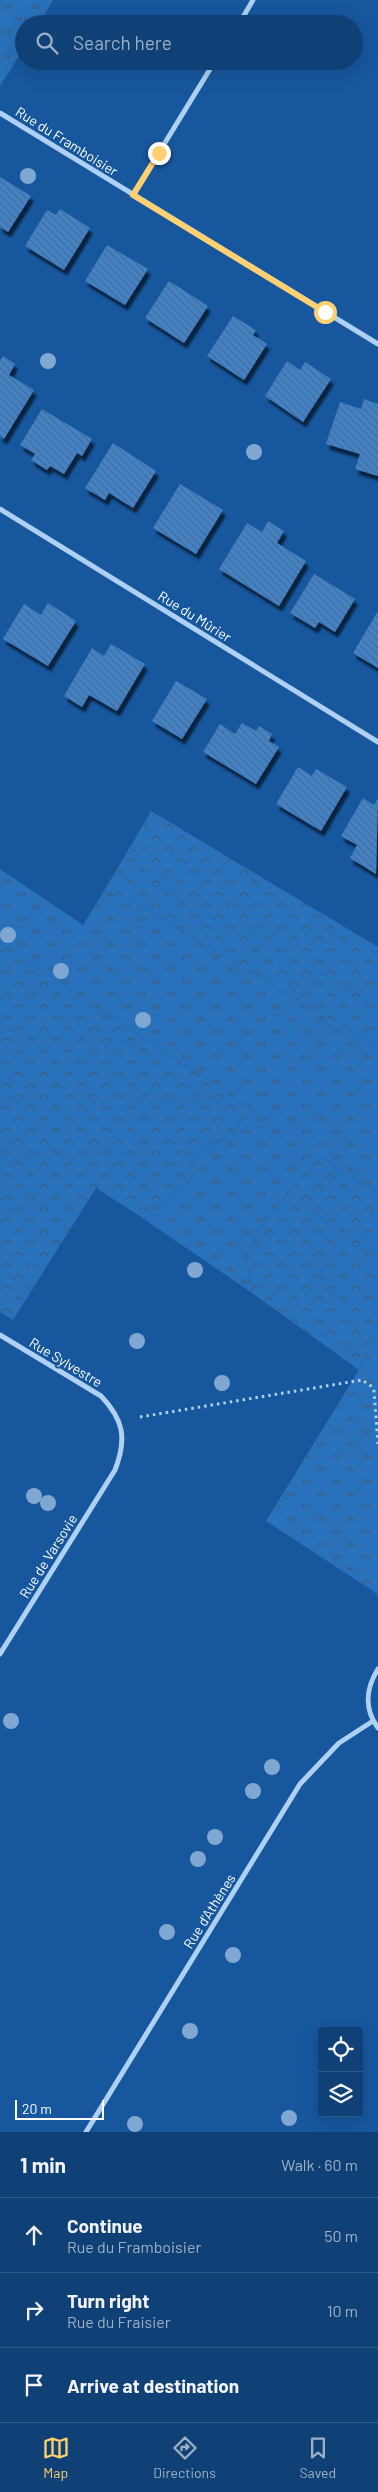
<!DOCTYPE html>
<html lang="en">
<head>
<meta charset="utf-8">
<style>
	body { margin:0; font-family:Barlow,sans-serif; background:#1e4c7e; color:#f1f3f6 }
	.controls { position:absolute; right:15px; bottom:15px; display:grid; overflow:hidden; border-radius:5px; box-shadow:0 5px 20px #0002 }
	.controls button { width:45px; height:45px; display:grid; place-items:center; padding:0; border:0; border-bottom:1px solid #305a88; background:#104176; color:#f1f3f6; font:25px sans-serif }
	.scale { position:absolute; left:15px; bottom:12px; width:89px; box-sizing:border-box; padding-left:5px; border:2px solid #fff; border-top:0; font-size:14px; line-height:18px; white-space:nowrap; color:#fff; -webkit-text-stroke:4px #16579e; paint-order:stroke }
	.stop { position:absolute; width:15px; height:15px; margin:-11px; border:4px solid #ffd06f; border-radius:50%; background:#fff }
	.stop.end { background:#ffd06f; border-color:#fff; box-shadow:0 1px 5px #0008 }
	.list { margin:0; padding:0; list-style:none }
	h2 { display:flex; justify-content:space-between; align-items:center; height:65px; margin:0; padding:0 20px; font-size:21px }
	h2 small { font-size:16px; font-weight:400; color:#9cafc5 }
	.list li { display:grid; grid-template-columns:32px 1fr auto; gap:15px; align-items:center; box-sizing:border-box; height:75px; padding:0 20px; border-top:1px solid #305a88 }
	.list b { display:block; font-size:19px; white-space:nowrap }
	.list p { margin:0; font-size:16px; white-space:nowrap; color:#9cafc5 }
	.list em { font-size:16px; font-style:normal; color:#9cafc5 }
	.icon { flex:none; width:28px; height:28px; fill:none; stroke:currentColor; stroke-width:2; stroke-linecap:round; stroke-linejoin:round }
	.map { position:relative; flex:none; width:378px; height:2132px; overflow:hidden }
	.search { position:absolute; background:#104176; box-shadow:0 5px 20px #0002; left:15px; right:15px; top:15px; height:55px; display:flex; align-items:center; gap:12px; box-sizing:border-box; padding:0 18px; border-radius:28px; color:#9cafc5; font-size:19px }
	.sheet { height:290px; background:#104176 }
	nav { display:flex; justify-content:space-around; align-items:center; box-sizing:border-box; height:70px; border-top:1px solid #305a88; background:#104176; font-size:14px; color:#9cafc5 }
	nav a { display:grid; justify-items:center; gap:2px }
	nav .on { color:#ffd06f }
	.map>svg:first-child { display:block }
	.grass { fill:url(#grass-tufts) }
	.forest { fill:url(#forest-crowns) }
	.building { fill:url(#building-back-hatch); filter:url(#shadow) }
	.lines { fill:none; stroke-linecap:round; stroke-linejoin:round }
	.path { stroke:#add0f3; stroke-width:3; stroke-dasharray:2.5 4; stroke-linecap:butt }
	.street { stroke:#add0f3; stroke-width:5 }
	.tree { fill:#80a7d2 }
	.route { stroke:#ffd06f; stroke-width:6 }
	.labels { text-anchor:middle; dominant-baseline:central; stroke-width:4; stroke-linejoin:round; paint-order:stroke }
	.street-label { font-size:14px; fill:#fff; stroke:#16579e }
</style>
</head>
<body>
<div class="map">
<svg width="378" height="2132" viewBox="0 0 378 2132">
	<defs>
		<pattern id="grass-tufts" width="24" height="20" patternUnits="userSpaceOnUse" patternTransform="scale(1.25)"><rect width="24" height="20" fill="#2971bb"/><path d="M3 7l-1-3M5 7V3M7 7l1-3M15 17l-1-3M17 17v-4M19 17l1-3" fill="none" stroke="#3c5d7e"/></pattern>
		<pattern id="forest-crowns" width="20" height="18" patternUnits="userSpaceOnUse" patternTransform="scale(1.25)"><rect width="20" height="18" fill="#2971bb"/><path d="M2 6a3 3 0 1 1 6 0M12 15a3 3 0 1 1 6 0" fill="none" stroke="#3c5d7e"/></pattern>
		<pattern id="building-back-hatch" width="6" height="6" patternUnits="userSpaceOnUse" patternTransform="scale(1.25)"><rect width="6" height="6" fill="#4382c5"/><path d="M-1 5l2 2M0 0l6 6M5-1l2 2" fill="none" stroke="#476c95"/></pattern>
		<filter id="shadow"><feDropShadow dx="3" dy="5.5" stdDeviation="1" flood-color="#0009"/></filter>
	</defs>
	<rect width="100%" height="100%" fill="#16579e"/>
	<g class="grass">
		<path d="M0 0H53L39 24H24V48L0 86Z"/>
		<path d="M0 869 83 925 107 886 378 1047V1193L319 1156 257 1232 247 1260 252 1293 138 1215 175 1196 191 1178 196 1154 231 1136 252 1109 0 943Z"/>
		<path d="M378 1321V1599L376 1593 266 1521 359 1370Z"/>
	</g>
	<g class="forest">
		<path d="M151 811 378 947V1047L107 886Z"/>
		<path d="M0 943 252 1109 231 1136 196 1154 191 1178 175 1196 138 1215 96 1188 13 1320 0 1312Z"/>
		<path d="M319 1156 378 1193V1321L359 1370 252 1293 247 1260 257 1232Z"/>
	</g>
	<g class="building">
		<path d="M0 177 31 196 8 232 0 227Z"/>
		<path d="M60 209 90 228 64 270 25 246 47 210 56 215Z"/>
		<path d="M107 245 148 269 125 305 85 281Z"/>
		<path d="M169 281 208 306 184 343 145 318Z"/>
		<path d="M233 316 256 330 253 335 267 344 244 380 207 356Z"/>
		<path d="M3 356 15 364 9 375 34 390 4 439 0 436V361Z"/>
		<path d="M287 361 300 370 305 362 331 379 303 422 265 396Z"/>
		<path d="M364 399 378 404V476L355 469 360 454 326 444 340 402 361 409Z"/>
		<path d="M42 409 92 439 82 456 77 453 64 474 50 466 47 470 31 460 35 454 20 445Z"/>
		<path d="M113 443 156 471 133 508 109 493 105 500 85 488Z"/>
		<path d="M180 484 223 510 196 554 153 528Z"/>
		<path d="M268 521 284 531 277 543 306 561 279 606 219 569 247 523 262 532Z"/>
		<path d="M314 574 355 599 335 632 319 622 315 628 290 613Z"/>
		<path d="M48 603 76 621 48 666 3 639 24 604 41 615Z"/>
		<path d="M378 611V668L353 653Z"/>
		<path d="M111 644 145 664 117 711 89 695 82 707 64 696 92 648 104 656Z"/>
		<path d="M176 681 207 699 182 739 152 721Z"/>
		<path d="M242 723 256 731 259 726 272 734 269 741 279 747 256 784 203 752 220 724 235 734Z"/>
		<path d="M298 767 312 776 316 769 347 787 321 831 276 804Z"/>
		<path d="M363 798 374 805 378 798 376 874 350 858 357 845 341 836Z"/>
	</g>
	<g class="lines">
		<path class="path" d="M140 1417 362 1380 371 1386 374 1391 378 1444"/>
		<g class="street">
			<path d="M239 24 253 0"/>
			<path d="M0 113 378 344"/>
			<path d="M133 195 215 61"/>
			<path d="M0 509 378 742"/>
			<path d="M0 1335 101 1396C124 1420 127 1439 115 1470L0 1654"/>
			<path d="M378 1669C366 1688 364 1709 378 1728"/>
			<path d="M86 2132 300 1784 339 1743 373 1721"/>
		</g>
	</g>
	<g class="tree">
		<circle cx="28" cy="176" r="8"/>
		<circle cx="48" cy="361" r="8"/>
		<circle cx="254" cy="452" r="8"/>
		<circle cx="8" cy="935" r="8"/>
		<circle cx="61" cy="971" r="8"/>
		<circle cx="143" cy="1020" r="8"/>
		<circle cx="195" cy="1270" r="8"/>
		<circle cx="137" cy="1341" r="8"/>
		<circle cx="222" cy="1383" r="8"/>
		<circle cx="34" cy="1496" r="8"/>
		<circle cx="48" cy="1503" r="8"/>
		<circle cx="11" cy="1721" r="8"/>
		<circle cx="272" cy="1767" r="8"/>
		<circle cx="253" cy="1791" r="8"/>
		<circle cx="215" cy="1837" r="8"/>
		<circle cx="198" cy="1859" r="8"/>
		<circle cx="167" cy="1932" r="8"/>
		<circle cx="233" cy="1955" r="8"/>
		<circle cx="190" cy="2031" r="8"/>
		<circle cx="289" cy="2118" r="8"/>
		<circle cx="135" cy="2124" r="8"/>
	</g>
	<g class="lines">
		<path class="route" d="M159 153 133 195 325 312"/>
	</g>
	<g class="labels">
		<g class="street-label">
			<text transform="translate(67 141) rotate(32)">Rue du Framboisier</text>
			<text transform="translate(195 616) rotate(32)">Rue du Mûrier</text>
			<text transform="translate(66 1362) rotate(31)">Rue Sylvestre</text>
			<text transform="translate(48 1556) rotate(-58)">Rue de Varsovie</text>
			<text transform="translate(209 1911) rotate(-58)">Rue d'Athènes</text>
		</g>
	</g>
</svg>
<div class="controls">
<button><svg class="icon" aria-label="locate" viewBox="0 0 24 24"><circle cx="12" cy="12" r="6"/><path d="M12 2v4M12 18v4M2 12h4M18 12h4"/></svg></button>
<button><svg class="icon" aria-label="layers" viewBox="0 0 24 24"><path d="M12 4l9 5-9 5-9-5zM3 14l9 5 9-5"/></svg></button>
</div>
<div class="scale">20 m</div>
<div class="stop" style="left:325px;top:312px"></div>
<div class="stop end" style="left:159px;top:153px"></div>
<div class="search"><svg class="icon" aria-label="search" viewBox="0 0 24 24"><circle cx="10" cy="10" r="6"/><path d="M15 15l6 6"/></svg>Search here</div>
</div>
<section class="sheet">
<h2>1 min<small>Walk · 60 m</small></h2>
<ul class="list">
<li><svg class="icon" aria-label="ahead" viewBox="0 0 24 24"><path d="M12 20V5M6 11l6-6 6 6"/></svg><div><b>Continue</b><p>Rue du Framboisier</p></div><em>50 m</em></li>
<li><svg class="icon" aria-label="right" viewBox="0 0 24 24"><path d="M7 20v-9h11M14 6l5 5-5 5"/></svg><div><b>Turn right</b><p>Rue du Fraisier</p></div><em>10 m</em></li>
<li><svg class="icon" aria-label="arrive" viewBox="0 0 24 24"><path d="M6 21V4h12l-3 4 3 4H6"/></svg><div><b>Arrive at destination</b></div></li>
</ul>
</section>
<nav>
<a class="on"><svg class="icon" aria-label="map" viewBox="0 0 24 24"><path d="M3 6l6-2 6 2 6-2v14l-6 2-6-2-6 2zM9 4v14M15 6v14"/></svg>Map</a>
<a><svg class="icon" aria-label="directions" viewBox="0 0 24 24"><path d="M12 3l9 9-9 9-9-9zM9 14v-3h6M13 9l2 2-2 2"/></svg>Directions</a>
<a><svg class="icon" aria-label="saved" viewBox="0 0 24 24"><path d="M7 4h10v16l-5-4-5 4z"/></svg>Saved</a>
</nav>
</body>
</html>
